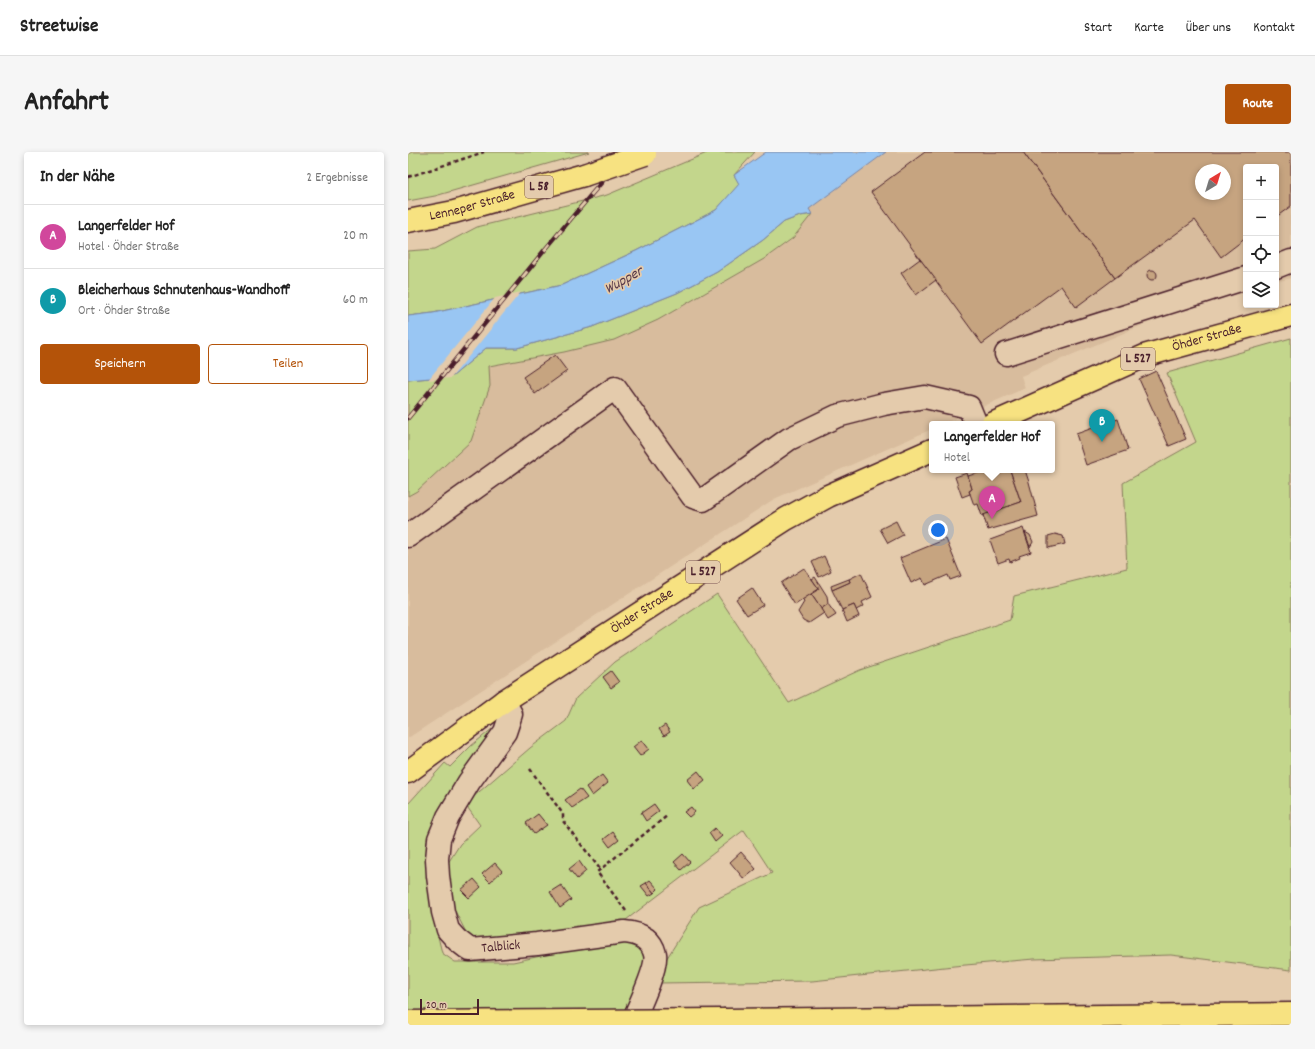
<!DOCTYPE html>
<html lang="de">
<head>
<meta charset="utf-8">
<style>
	body { margin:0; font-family:Dekko,sans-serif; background:#f6f6f6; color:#222 }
	.controls { position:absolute; right:12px; top:12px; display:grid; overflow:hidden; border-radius:4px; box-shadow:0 2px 6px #0003 }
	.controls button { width:36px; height:36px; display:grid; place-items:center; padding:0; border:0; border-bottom:1px solid #e0e0e0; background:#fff; color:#222; font:20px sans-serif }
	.compass { position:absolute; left:787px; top:12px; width:36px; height:36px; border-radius:50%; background:#fff; box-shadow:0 2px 6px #0003; rotate:38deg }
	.scale { position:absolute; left:12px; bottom:10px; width:59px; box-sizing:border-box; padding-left:4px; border:2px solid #4a1f2b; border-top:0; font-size:11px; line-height:14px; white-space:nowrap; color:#4a1f2b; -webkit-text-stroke:3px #e4cbac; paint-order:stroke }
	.you { position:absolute; left:530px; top:378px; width:14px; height:14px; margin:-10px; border:3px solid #fff; border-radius:50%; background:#1a73e8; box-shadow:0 0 0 6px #1a73e833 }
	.badge { display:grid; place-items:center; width:26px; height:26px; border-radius:50%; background:#b45309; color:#fff; font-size:13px; font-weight:700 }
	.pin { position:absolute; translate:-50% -33px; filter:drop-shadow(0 1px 2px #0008) }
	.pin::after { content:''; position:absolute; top:21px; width:14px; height:12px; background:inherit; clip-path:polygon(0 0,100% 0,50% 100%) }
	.popup { position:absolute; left:521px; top:269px; width:126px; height:52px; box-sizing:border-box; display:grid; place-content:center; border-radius:4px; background:#fff; filter:drop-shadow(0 1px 3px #0005); font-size:13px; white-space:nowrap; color:#767676 }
	.popup b { font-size:15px; color:#222 }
	.popup::after { content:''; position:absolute; left:50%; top:100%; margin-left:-8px; border:8px solid transparent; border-top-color:#fff }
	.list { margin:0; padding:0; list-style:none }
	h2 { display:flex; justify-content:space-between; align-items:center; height:52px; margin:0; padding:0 16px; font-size:17px }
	h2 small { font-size:13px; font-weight:400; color:#767676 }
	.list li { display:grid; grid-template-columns:26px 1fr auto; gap:12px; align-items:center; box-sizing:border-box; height:64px; padding:0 16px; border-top:1px solid #e0e0e0 }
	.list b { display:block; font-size:15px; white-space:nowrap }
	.list p { margin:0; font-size:13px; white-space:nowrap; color:#767676 }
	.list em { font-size:13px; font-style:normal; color:#767676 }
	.actions { display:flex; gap:8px; padding:12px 16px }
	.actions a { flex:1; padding:9px 0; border:1px solid #b45309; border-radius:4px; text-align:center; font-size:14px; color:#b45309 }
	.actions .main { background:#b45309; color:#fff }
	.icon { flex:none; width:22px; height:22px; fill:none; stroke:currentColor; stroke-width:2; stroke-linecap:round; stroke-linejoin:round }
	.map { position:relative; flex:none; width:883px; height:873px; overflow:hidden; border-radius:4px }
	header { display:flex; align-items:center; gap:24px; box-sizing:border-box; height:56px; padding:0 20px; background:#fff; border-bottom:1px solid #e0e0e0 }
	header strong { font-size:19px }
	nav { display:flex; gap:22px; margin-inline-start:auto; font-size:14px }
	.intro { display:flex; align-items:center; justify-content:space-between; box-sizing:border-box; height:96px; padding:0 24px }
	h1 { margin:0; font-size:28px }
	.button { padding:10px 18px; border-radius:4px; background:#b45309; color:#fff; font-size:14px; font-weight:700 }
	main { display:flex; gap:24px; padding:0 24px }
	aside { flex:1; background:#fff; border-radius:4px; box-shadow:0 2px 6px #0003 }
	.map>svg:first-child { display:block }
	.built { fill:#d8bc9d; fill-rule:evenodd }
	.green { fill:#c3d68c; stroke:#867a5c }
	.water { fill:#99c6f3; stroke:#7983a3 }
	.pier { fill:#e4cbac }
	.building { fill:#c6a480; stroke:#4a1f2b; fill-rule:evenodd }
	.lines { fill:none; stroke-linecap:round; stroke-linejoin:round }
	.minor-casing { stroke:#4a1f2b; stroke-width:25 }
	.major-casing { stroke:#4a1f2b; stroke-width:25 }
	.highway-casing { stroke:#4a1f2b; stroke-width:25 }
	.path { stroke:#4a1f2b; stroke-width:2.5; stroke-dasharray:4 3; stroke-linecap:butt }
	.minor { stroke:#e4cbac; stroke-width:22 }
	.major { stroke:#f7e281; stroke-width:22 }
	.highway { stroke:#f7e281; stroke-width:22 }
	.rail-casing { stroke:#4a1f2b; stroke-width:4.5 }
	.rail { stroke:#e4cbac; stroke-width:3; stroke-dasharray:9; stroke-linecap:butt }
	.major-bridge-casing { stroke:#4a1f2b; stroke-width:25; stroke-linecap:butt }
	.highway-bridge-casing { stroke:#4a1f2b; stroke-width:25; stroke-linecap:butt }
	.major-bridge { stroke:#f7e281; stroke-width:22 }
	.highway-bridge { stroke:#f7e281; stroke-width:22 }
	.labels { text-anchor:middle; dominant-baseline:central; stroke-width:3.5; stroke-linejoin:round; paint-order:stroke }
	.shield { fill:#e4cbac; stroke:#785352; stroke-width:1 }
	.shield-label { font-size:13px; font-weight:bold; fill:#4a1f2b }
	.street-label { font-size:14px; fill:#4a1f2b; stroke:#e4cbac }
	.water-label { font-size:15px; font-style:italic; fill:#563849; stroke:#e4cbac }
</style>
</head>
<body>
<header>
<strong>Streetwise</strong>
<nav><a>Start</a><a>Karte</a><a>Über uns</a><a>Kontakt</a></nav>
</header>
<div class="intro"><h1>Anfahrt</h1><a class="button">Route</a></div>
<main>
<aside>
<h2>In der Nähe<small>2 Ergebnisse</small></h2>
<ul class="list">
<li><span class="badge" style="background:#d1479c">A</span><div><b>Langerfelder Hof</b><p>Hotel · Öhder Straße</p></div><em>20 m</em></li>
<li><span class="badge" style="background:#0f9aa8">B</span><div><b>Bleicherhaus Schnutenhaus-Wandhoff</b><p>Ort · Öhder Straße</p></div><em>60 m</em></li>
</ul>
<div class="actions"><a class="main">Speichern</a><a>Teilen</a></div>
</aside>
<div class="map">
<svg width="883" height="873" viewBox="0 0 883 873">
	<rect width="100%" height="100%" fill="#e4cbac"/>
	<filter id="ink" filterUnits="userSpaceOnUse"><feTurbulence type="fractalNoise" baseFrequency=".025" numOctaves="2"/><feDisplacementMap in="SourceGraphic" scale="8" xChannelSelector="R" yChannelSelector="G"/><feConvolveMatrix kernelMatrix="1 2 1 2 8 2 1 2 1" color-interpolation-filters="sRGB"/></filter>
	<g filter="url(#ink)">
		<path class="built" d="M478 0H883V126L868 130V15H838V139L766 160 613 224 617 236 535 272H524V277L366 347 0 586V344L9 339 82 234 80 214 156 200 250 168 356 107 385 87 400 57ZM793 18H817V42H793Z"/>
		<g class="green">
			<path d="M4 0H181L27 44 0 49V2Z"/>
			<path d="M301 0H347L326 23 332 32 308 58 228 99 154 133 25 161 0 164V99L27 97 69 75 199 43Z"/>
			<path d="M404 62 385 86 356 107 250 168 206 188 156 200 81 214 82 234 63 289 9 339 0 344V228L45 224 78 196H109L184 175 269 141 309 120 355 88 376 70 392 64Z"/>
			<path d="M883 186V818L763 803 626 807 546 814 404 829 250 831 257 809 291 755 364 721 336 678 218 768 179 776 86 789 61 786 47 759 40 730V711L52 692 72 673 57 652 122 596 158 569 168 546 207 510 309 442 381 551 452 518 602 468 606 444 719 416 715 331 788 290 759 221Z"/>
			<path d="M90 572 21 705 26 768 34 801 47 810H105L216 786 228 788 241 808 219 873H0V652L37 611 42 615 63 594Z"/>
		</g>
		<path class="water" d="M358 0H478L401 57 404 62 392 64 376 70 355 88 309 120 269 141 184 175 109 196H78L45 224 0 228V164L25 161 154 133 228 99 308 58 331 32 326 23Z"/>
		<path class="pier" d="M113 140 43 226 20 228 87 146Z"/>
		<g class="building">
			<path d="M517 0H615L707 126 668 155 653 134 574 192 463 40Z"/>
			<path d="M615 0H883V54L868 65V15H838V86L813 105 787 68 707 126ZM793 18H817V42H793Z"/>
			<path d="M512 107 528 128 508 143 493 121Z"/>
			<circle cx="744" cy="123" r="5"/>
			<path d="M147 203 159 219 127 242 115 225Z"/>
			<path d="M748 219 778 287 761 294 731 227Z"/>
			<path d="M710 267 720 298 678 313 668 282Z"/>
			<path d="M579 318H602L613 350 574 364 570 352 566 353 561 339 564 337 560 324Z"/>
			<path d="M602 318H617L621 330 630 364 580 378 575 363 613 350Z"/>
			<path d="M559 321 564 337 561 339 562 342 554 345 547 325Z"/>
			<path d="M488 369 495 383 480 391 472 377Z"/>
			<path d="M615 376 623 400 611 404 612 406 602 410 601 407 590 411 582 388Z"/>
			<path d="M617 380 622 383 625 390 622 395Z"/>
			<path d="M647 382 655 384 657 392 640 396V384Z"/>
			<path d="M538 387 553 424 542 428 540 423 517 433 514 426 503 431 492 406Z"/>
			<path d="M416 404 423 419 411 425 404 410Z"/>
			<path d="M396 416 411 437 387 453 373 431Z"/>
			<path d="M453 421 464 445 454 450 456 454 448 458 446 453 434 458 424 438 442 430 441 427Z"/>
			<path d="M407 425 419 444 420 452 413 457 403 442 411 437 404 427Z"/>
			<path d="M441 427 442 430 424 438 423 434Z"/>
			<path d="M344 436 355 453 339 463 328 447Z"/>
			<path d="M403 442 416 461 401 471 395 468 390 460 396 450 394 448Z"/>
			<path d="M420 452 428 463 420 468 413 457Z"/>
			<path d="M446 453 451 464 439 470 434 458Z"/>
			<path d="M203 519 211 530 203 536 195 525Z"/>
			<path d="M257 573 262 580 256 584 251 577Z"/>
			<path d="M234 588 241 597 232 604 225 595Z"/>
			<path d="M290 619 297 628 286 637 279 628Z"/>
			<path d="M194 623 200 631 184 644 178 635Z"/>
			<path d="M172 637 179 646 164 656 157 648Z"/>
			<path d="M246 652 251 659 238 669 233 661Z"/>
			<path d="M283 655 287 660 281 665 276 660Z"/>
			<path d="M130 662 139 673 126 682 118 671Z"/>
			<path d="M307 676 314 684 307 690 301 681Z"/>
			<path d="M205 680 211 688 202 695 196 687Z"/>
			<path d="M333 700 348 717 336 727 322 710Z"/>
			<path d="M275 702 282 710 273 718 266 710Z"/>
			<path d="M171 709 178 719 169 727 161 717Z"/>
			<path d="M87 711 94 719 82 730 74 722Z"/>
			<path d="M66 727 73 735 61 746 53 738Z"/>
			<path d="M242 728 250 737 246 741 238 731Z"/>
			<path d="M238 731 246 741 241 744 233 734Z"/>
			<path d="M153 733 163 748 152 756 142 740Z"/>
		</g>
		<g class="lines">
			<defs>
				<g id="minor">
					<path d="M868 115 883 109"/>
					<path d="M598 202 838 126"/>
					<path d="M0 384 207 236 285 345 295 348 381 287 429 264 476 252 517 245 561 255 568 272"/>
					<path id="s1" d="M96 549 103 562 97 580 61 630 40 665 31 687 29 707 30 724 35 760 40 778 49 788 62 798 129 792 216 780C230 781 243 786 247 802 250 815 229 859 223 873"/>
				</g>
				<g id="major">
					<path id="s2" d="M0 69 46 60 176 23"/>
					<path id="s3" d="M584 272 739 203 883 163"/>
					<path id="s4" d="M0 620 96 549 378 367 420 344 524 298"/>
				</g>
				<path id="highway" d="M318 868 883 862"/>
			</defs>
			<use href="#minor" class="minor-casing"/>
			<use href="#major" class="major-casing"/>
			<use href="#highway" class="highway-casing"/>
			<g class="path">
				<path d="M0 25 76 0"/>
				<path d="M122 617 155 662V669L192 717"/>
				<path d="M218 759 189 720 260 663"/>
			</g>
			<use href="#minor" class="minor"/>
			<use href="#major" class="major"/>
			<use href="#highway" class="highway"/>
			<defs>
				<path id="rail" d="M0 266 135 100 219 0"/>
			</defs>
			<use href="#rail" class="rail-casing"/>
			<use href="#rail" class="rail"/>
			<defs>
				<path id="major-bridge" d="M176 23 237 2"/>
				<path id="highway-bridge" d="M0 870 318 868"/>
			</defs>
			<use href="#major-bridge" class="major-bridge-casing"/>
			<use href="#highway-bridge" class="highway-bridge-casing"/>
			<use href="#major-bridge" class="major-bridge"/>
			<use href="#highway-bridge" class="highway-bridge"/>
		</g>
	</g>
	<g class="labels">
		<g class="shield">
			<rect x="117" y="24" width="28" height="22" rx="3"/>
			<rect x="713" y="196" width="34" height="22" rx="3"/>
			<rect x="278" y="409" width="34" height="22" rx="3"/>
		</g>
		<g class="shield-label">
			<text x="131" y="35">L 58</text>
			<text x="730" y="207">L 527</text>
			<text x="295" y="420">L 527</text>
		</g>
		<g class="street-label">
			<text stroke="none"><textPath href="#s2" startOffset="66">Lenneper Straße</textPath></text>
			<text stroke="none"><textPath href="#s3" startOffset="232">Öhder Straße</textPath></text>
			<text stroke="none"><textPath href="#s4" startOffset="284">Öhder Straße</textPath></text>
			<text stroke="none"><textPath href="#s1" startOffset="313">Talblick</textPath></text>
		</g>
		<g class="water-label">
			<text transform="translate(216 129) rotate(-29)">Wupper</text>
		</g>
	</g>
</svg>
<div class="controls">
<button>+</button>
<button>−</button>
<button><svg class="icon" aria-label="locate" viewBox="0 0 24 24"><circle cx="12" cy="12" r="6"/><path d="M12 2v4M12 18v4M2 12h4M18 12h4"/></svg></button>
<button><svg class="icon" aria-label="layers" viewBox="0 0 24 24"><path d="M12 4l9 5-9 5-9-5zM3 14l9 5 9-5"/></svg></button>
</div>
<svg class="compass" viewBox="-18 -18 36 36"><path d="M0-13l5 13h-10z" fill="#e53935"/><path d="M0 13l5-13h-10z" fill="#767676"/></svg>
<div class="scale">20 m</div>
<div class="you"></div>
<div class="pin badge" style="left:584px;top:367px;background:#d1479c">A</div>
<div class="popup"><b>Langerfelder Hof</b>Hotel</div>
<div class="pin badge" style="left:694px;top:290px;background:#0f9aa8">B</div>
</div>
</main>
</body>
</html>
